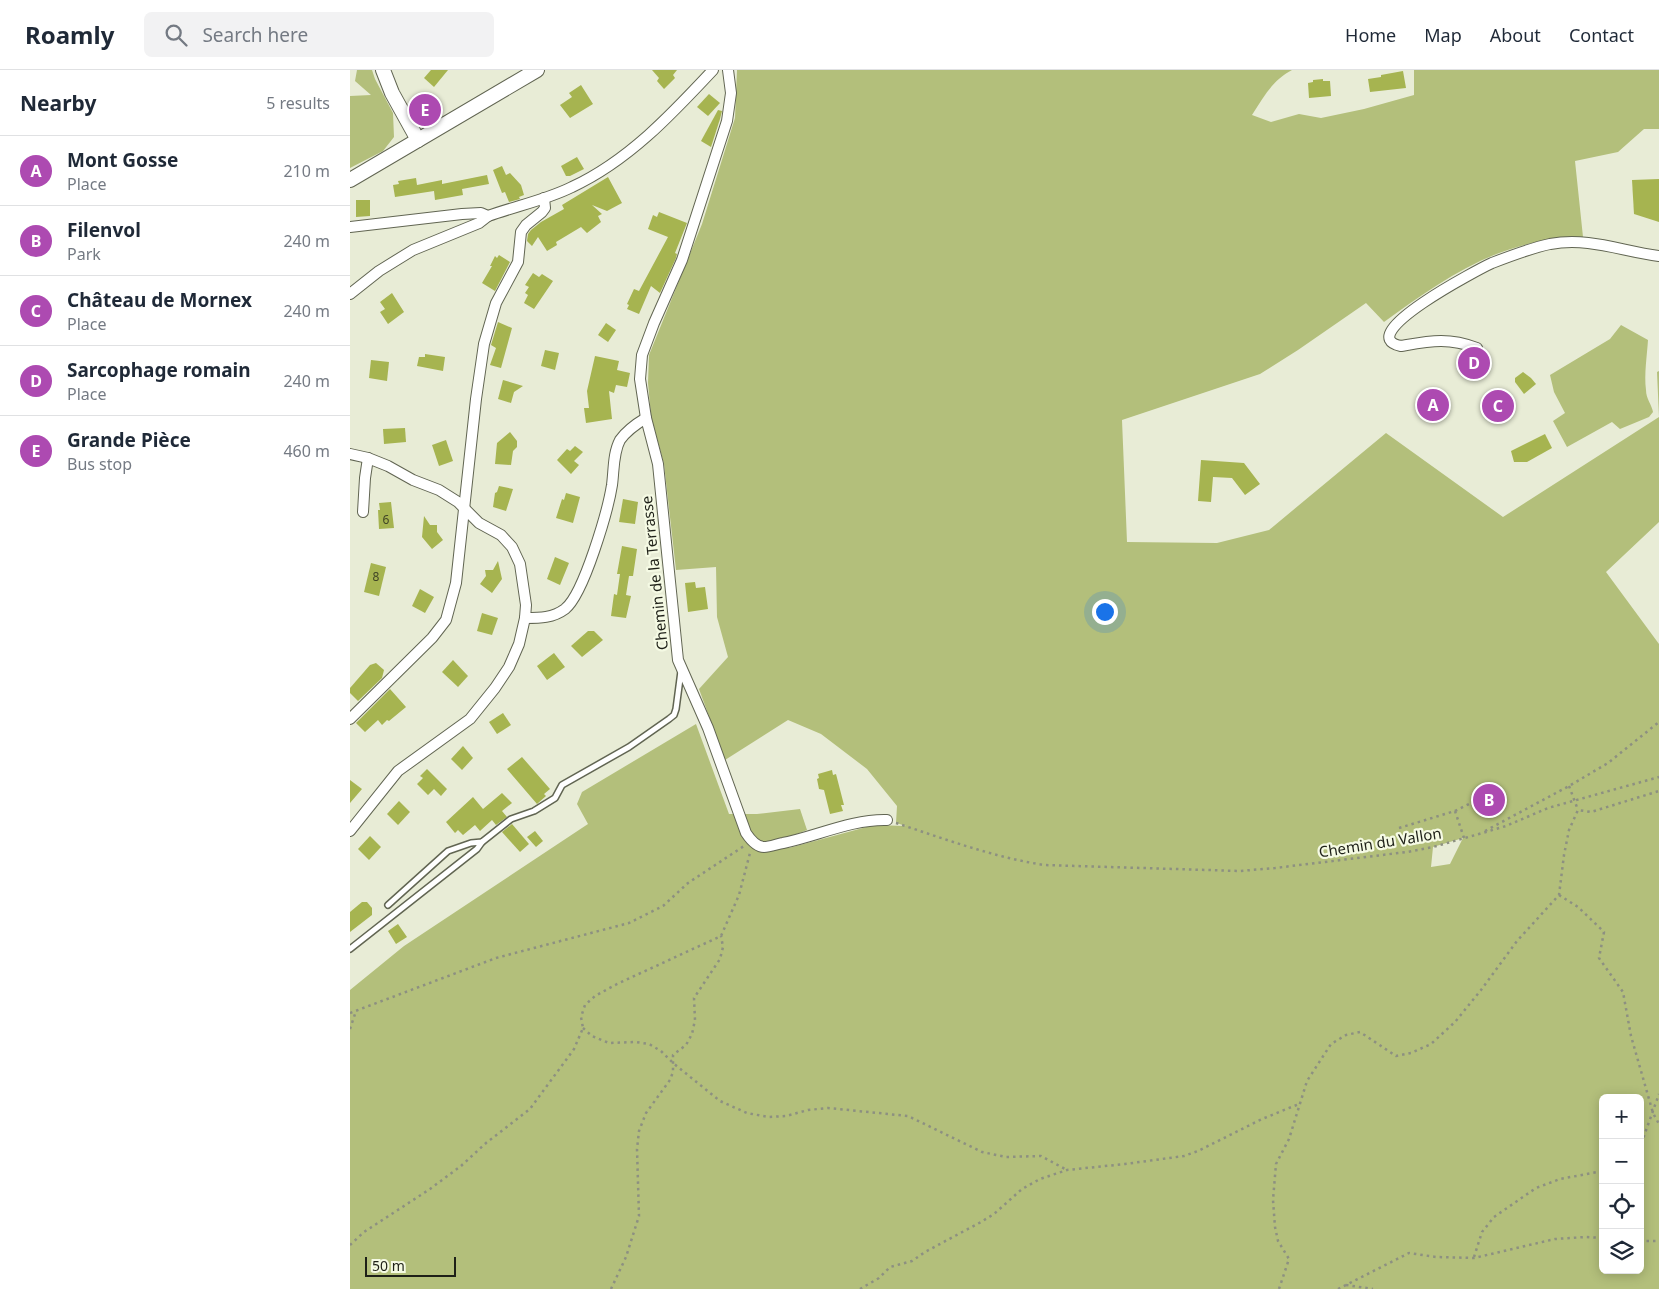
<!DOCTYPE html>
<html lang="en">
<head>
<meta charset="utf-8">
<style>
	body { margin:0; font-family:"Noto Sans",sans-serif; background:#f2f2f3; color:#1f2937 }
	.controls { position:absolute; right:15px; bottom:15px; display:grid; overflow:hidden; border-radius:8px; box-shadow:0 2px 12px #0003 }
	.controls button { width:45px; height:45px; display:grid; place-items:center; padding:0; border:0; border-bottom:1px solid #e0e1e3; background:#fff; color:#1f2937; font:25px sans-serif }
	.scale { position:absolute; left:15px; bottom:12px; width:91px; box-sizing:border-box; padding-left:5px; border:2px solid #1e2018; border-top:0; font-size:14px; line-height:18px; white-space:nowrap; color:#1e2018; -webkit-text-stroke:4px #f5fae4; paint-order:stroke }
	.you { position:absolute; left:754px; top:541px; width:18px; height:18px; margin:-12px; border:4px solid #fff; border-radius:50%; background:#1a73e8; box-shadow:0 0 0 8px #1a73e833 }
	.badge { display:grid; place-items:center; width:32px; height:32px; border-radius:50%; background:#ad4ab1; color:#fff; font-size:16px; font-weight:700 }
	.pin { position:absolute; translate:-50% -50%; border:2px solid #fff; box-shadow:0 1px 5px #0006 }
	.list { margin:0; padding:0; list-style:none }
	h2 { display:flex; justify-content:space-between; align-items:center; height:65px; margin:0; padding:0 20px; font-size:21px }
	h2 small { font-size:16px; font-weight:400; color:#747a83 }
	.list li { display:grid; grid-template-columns:32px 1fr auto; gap:15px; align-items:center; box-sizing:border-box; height:70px; padding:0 20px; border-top:1px solid #e0e1e3 }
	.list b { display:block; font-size:19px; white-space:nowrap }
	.list p { margin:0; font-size:16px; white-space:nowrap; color:#747a83 }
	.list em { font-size:16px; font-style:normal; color:#747a83 }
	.icon { flex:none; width:28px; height:28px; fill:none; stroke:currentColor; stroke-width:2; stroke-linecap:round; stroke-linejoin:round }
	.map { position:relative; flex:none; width:1309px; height:1219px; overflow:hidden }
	header { display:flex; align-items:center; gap:30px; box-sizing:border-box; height:70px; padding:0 25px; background:#fff; border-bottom:1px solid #e0e1e3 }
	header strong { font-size:24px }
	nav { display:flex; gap:28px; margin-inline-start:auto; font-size:18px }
	.search { width:350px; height:45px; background:#f2f2f3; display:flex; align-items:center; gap:12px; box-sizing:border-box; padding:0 18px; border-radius:8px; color:#747a83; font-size:19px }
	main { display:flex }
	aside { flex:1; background:#fff }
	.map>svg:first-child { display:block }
	.green { fill:#b3bf7b; fill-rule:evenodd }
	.building { fill:#a6b450 }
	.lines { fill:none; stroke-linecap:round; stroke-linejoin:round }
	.lane-casing { stroke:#616552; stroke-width:8 }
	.street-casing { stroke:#616552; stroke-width:12 }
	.secondary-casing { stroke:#616552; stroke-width:16 }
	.path { stroke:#8d9081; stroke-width:2.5; stroke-dasharray:2.5 4; stroke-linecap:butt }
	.lane { stroke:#fff; stroke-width:5 }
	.street { stroke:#fff; stroke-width:10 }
	.secondary { stroke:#fff; stroke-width:14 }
	.path-bridge { stroke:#8d9081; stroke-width:2.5; stroke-dasharray:2.5 4; stroke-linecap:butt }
	.labels { text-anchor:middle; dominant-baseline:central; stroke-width:4.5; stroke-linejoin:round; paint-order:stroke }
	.number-label { font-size:12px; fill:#404526 }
	.street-label { font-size:15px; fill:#1e2018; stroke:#f5fae4 }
</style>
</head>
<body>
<header>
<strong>Roamly</strong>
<div class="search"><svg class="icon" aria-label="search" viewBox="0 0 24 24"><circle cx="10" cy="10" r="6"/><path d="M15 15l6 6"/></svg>Search here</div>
<nav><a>Home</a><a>Map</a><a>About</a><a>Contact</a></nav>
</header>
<main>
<aside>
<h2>Nearby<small>5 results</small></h2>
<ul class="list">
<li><span class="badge">A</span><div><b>Mont Gosse</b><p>Place</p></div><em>210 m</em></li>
<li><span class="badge">B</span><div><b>Filenvol</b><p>Park</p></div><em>240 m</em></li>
<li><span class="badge">C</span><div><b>Château de Mornex</b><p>Place</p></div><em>240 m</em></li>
<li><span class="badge">D</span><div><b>Sarcophage romain</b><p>Place</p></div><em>240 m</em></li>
<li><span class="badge">E</span><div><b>Grande Pièce</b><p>Bus stop</p></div><em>460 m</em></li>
</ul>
</aside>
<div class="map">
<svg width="1309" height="1219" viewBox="0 0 1309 1219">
	<rect width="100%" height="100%" fill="#e8ecd6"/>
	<g class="green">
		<path d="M7 0H22L25 9 43 43 44 67 33 81 0 98V26L21 25 5 11Z"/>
		<path d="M387 0H942C922 11 915 25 902 45L921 52 949 44 971 48 1014 39 1064 25V0H1309V59H1294L1268 82 1225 91 1233 167C1218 169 1202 169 1187 172 1129 183 1080 219 1034 252L1016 233 948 280 910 304 772 350 777 472 867 473 919 460 1036 363 1153 447 1309 347 1307 302 1309 301V452L1256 502 1309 574V1219H0V920L54 876 238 754 227 734 232 722 346 654 379 744H407L450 739 457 760 439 767V778L524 755 556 756 546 753 547 736 517 699 471 664 438 650 375 690 349 619 378 587 367 547 366 497 326 500 314 394 301 346 298 313 299 285 352 154 385 48ZM1113 768 1100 794 1081 797 1083 777ZM1253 1028H1290V1200H1253Z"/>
		<path d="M1271 255 1298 270C1297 286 1294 304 1296 320 1296 329 1302 335 1303 342L1299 347 1270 359 1262 352 1217 377 1203 351 1215 343 1204 322 1200 305 1260 269Z"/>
	</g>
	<g class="building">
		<path d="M81 0H98L84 17 74 8Z"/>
		<path d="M302 0H327L323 5 325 8 314 19 307 11 309 8Z"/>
		<path d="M1053 1 1056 18 1020 22 1018 9 1031 7V5Z"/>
		<path d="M973 9V11H980L981 26 959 28 958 13 963 12V10Z"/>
		<path d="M231 15 243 34 220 48 210 35 222 27 219 23Z"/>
		<path d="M359 24 370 33 358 46 347 37Z"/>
		<path d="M368 40 372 41 370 49 361 77 351 71Z"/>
		<path d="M227 87 234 99 220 106H216L211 96Z"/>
		<path d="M152 96 156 105 160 103 171 115 174 125 169 127 170 129 159 132 155 122 152 123 143 100Z"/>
		<path d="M137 105 139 114 112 119 113 125 85 130 84 121 45 127 43 115 49 114 48 111 66 108 67 115 92 110V114Z"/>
		<path d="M258 107 272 133 257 141 242 135 252 144 248 146 251 152 237 163 231 157 206 172 207 175 197 181 188 167 182 176 177 171 178 164 181 160 191 152 214 139 212 135Z"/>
		<path d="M1309 109V152L1284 144 1282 110Z"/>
		<path d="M6 130H20V146L6 147Z"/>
		<path d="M309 142 337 153 325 183 327 184 326 188 310 223 301 216 289 244 277 239 279 235 277 234 284 219 289 221 318 167 298 159 303 145 307 147Z"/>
		<path d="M149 185 160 192 145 221 132 213 142 196H140L145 186 147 188Z"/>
		<path d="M183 203 189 207 192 204 203 211 184 239 174 233 178 225 175 223 179 217 175 215Z"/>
		<path d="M42 223 54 242 38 254 30 242 35 239 30 232Z"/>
		<path d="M148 252 162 258 151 298 140 295 146 278 141 275Z"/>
		<path d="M256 253 266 260 258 272 248 265Z"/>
		<path d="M195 280 209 283 205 300 191 296Z"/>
		<path d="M75 284 95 287 93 301 67 296 69 287H75Z"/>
		<path d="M245 286 269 291 267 300 280 303 277 317 266 315 264 323 259 321 262 349 236 353 234 338H239L237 321Z"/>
		<path d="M21 290 39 292 37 311 19 308Z"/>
		<path d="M1173 302 1181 308 1186 314 1174 324 1165 312V308Z"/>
		<path d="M153 310 173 316 164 322 161 333 148 329Z"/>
		<path d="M55 358 56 372 34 374 33 359Z"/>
		<path d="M160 362 167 371V377L163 381 161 395 145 394 147 373Z"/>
		<path d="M1195 364 1202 378 1177 392H1164L1161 381Z"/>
		<path d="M96 370 103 391 89 396 82 375Z"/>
		<path d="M225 376 233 382 224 391 229 395 221 404 207 390 217 379 220 381Z"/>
		<path d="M851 390 894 393 910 414 895 425 882 408 863 407 861 432 848 431Z"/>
		<path d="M149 416 163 419 156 441 143 437 145 423 147 422Z"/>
		<path d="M216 423 230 427 223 453 206 448 212 429 214 430Z"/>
		<path d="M273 429 288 432 285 454 269 452Z"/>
		<path d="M41 432 44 458 29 459 28 440H30L29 433Z"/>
		<path d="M74 446 80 455H87V462L93 470 82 479 72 467Z"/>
		<path d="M272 476 287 479 283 506H279L276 525 281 526 276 548 261 546 264 524 267 525 270 504H267Z"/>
		<path d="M205 487 219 493 210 515 197 509Z"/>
		<path d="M148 491 152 509 142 523 130 514 136 506 135 500H143Z"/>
		<path d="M21 493 36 497 29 526 14 522Z"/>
		<path d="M345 512 346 518 355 517 358 539 338 542 335 513Z"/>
		<path d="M70 519 84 527 75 543 62 536Z"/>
		<path d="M132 543 148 548 142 565 127 561Z"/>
		<path d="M238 561H244L253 570 232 587 221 576Z"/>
		<path d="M204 583 215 597 197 610 187 596Z"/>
		<path d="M103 590 118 606 108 617 92 602Z"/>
		<path d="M26 593 34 600 32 608 8 631 0 623V618L20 595Z"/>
		<path d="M40 619 56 637 39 651 37 650 32 655 28 650 15 662 6 653Z"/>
		<path d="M153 643 161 655 147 664 139 652Z"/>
		<path d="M113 676 123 688 112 700 101 689Z"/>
		<path d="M172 687 200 719 194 724 196 726 187 734 157 699Z"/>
		<path d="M77 699 97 719 91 726 84 719 78 725 67 714 73 708 70 706Z"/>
		<path d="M482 700 483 705 486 704 494 735H491L493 741 480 744 474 720 469 719 467 709 469 708 468 704Z"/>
		<path d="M0 710 12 719 0 733Z"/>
		<path d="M152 723 162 733 152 741 157 747 146 755 142 750 130 761 125 755 113 765 108 760 105 763 96 752 123 727 133 739Z"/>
		<path d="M49 731 60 742 48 755 37 744Z"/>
		<path d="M162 754 179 774 170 782 152 762Z"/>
		<path d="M185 761 193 771 186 777 177 767Z"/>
		<path d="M20 766 31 777 19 790 8 779Z"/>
		<path d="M12 832H17L22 838V845L0 862V842Z"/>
		<path d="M48 854 57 867 46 874 38 861Z"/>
	</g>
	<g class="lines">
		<defs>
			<g id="lane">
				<path d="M38 835 98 781 121 773 132 772 161 749 184 741 205 728 212 715 279 677 319 649 324 645 326 639 331 601"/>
				<path d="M0 879 127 779 132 772"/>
			</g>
			<g id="street">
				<path d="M378 0 381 23 377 51 332 190 304 253 292 285 290 309 296 348 308 394 328 590 358 658 396 763C400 769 406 777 414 777 420 777 427 774 433 773 467 766 502 749 537 750"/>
				<path d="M0 157 112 144 131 143 138 146C166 136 196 130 222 117 278 91 321 45 363 0"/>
				<path d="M0 224 29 201 63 180 129 153 138 146"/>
				<path d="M1127 278C1098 267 1080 271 1051 276 1000 266 1131 198 1142 193 1160 186 1181 178 1200 174 1239 167 1271 181 1309 186"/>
				<path d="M0 384 18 388 38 396 63 410 89 420 108 432 129 453 151 465 162 477 170 494 176 535 175 548 169 574 159 597 145 618 120 649 48 701 0 761"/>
				<path d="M13 442 15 408 18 388"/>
				<path d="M175 548C190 548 203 548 215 539 234 524 258 440 262 415 264 400 263 383 270 370 277 360 286 354 296 348"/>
				<path d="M0 649 82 568 96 550 106 513 126 329 134 274 146 233 168 192 171 162 176 155 192 142 195 138 194 128"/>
			</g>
			<g id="secondary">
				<path d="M33 0 42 23 68 70"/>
				<path d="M0 110 187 0"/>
			</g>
		</defs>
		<use href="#lane" class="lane-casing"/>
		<use href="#street" class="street-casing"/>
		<use href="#secondary" class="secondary-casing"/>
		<g class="path">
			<path d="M1105 741 1139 724"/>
			<path d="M546 753C595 769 643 787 694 795L890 801 925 798 1057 782 1083 777 1129 764 1156 756 1198 738 1309 707"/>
			<path d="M1049 758 1105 741 1114 768"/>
			<path d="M1135 761 1219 716 1258 693 1309 652"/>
			<path d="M1209 825 1228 837 1254 862 1249 888 1273 922 1281 966 1303 1043 1309 1054"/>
			<path d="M0 943 146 888 279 853 313 836 338 813 394 776"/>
			<path d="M233 958 242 966 259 973 286 972 299 974 311 981 323 993 370 1031 397 1043 418 1047 436 1046 458 1040 478 1038 558 1046 632 1082 656 1087 691 1086 717 1100"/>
			<path d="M0 959 6 941"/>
			<path d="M1290 1073 1294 1066 1309 1024"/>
			<path d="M1290 1171H1309"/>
			<path d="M0 1175 14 1162 80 1119 111 1096 136 1073 180 1039 224 979 233 958 231 947 235 935 245 926 267 914 371 866 389 825 400 783"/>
			<path d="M1124 1187 1132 1162 1144 1147 1186 1118 1210 1109 1253 1101"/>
			<path d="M996 1215 1023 1219"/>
			<path d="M261 1219 276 1187 289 1146 287 1079 289 1061 296 1043 320 1010 323 1002V985L336 975 342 964 345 950 344 928 370 889 373 877 371 866"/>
			<path d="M510 1219 529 1208 540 1197 562 1191 575 1182 631 1152 644 1144 672 1119 690 1109 717 1100 775 1094 834 1086 848 1081 912 1049 949 1034"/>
			<path d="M929 1219 939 1189 928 1171 925 1157 923 1130 926 1094 939 1069 957 1011 981 974 996 965 1010 962 1046 986 1061 983 1081 974 1105 952 1131 920 1167 871 1209 825 1214 785 1219 760 1228 740 1241 742 1309 721"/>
			<path d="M988 1219 1059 1183 1086 1187 1124 1188 1205 1169 1236 1167 1253 1168"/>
		</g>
		<use href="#lane" class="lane"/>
		<use href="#street" class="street"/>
		<use href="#secondary" class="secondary"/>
		<path class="path-bridge" d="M1219 716 1228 740"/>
	</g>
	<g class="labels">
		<g class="number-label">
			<text x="36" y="449">6</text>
			<text x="26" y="506">8</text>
		</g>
		<g class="street-label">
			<text transform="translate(304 503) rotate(-96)">Chemin de la Terrasse</text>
			<text transform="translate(1030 772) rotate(-9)">Chemin du Vallon</text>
		</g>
	</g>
</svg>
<div class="controls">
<button>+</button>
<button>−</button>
<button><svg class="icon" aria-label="locate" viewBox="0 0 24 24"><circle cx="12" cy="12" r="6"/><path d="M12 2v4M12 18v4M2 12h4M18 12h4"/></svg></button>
<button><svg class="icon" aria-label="layers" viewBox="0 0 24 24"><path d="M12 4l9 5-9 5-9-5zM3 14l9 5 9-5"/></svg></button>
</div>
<div class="scale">50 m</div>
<div class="you"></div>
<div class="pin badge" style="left:1083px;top:335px">A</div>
<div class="pin badge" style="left:1139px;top:730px">B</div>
<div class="pin badge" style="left:1148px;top:336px">C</div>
<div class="pin badge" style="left:1124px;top:293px">D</div>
<div class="pin badge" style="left:75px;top:40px">E</div>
</div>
</main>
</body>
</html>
